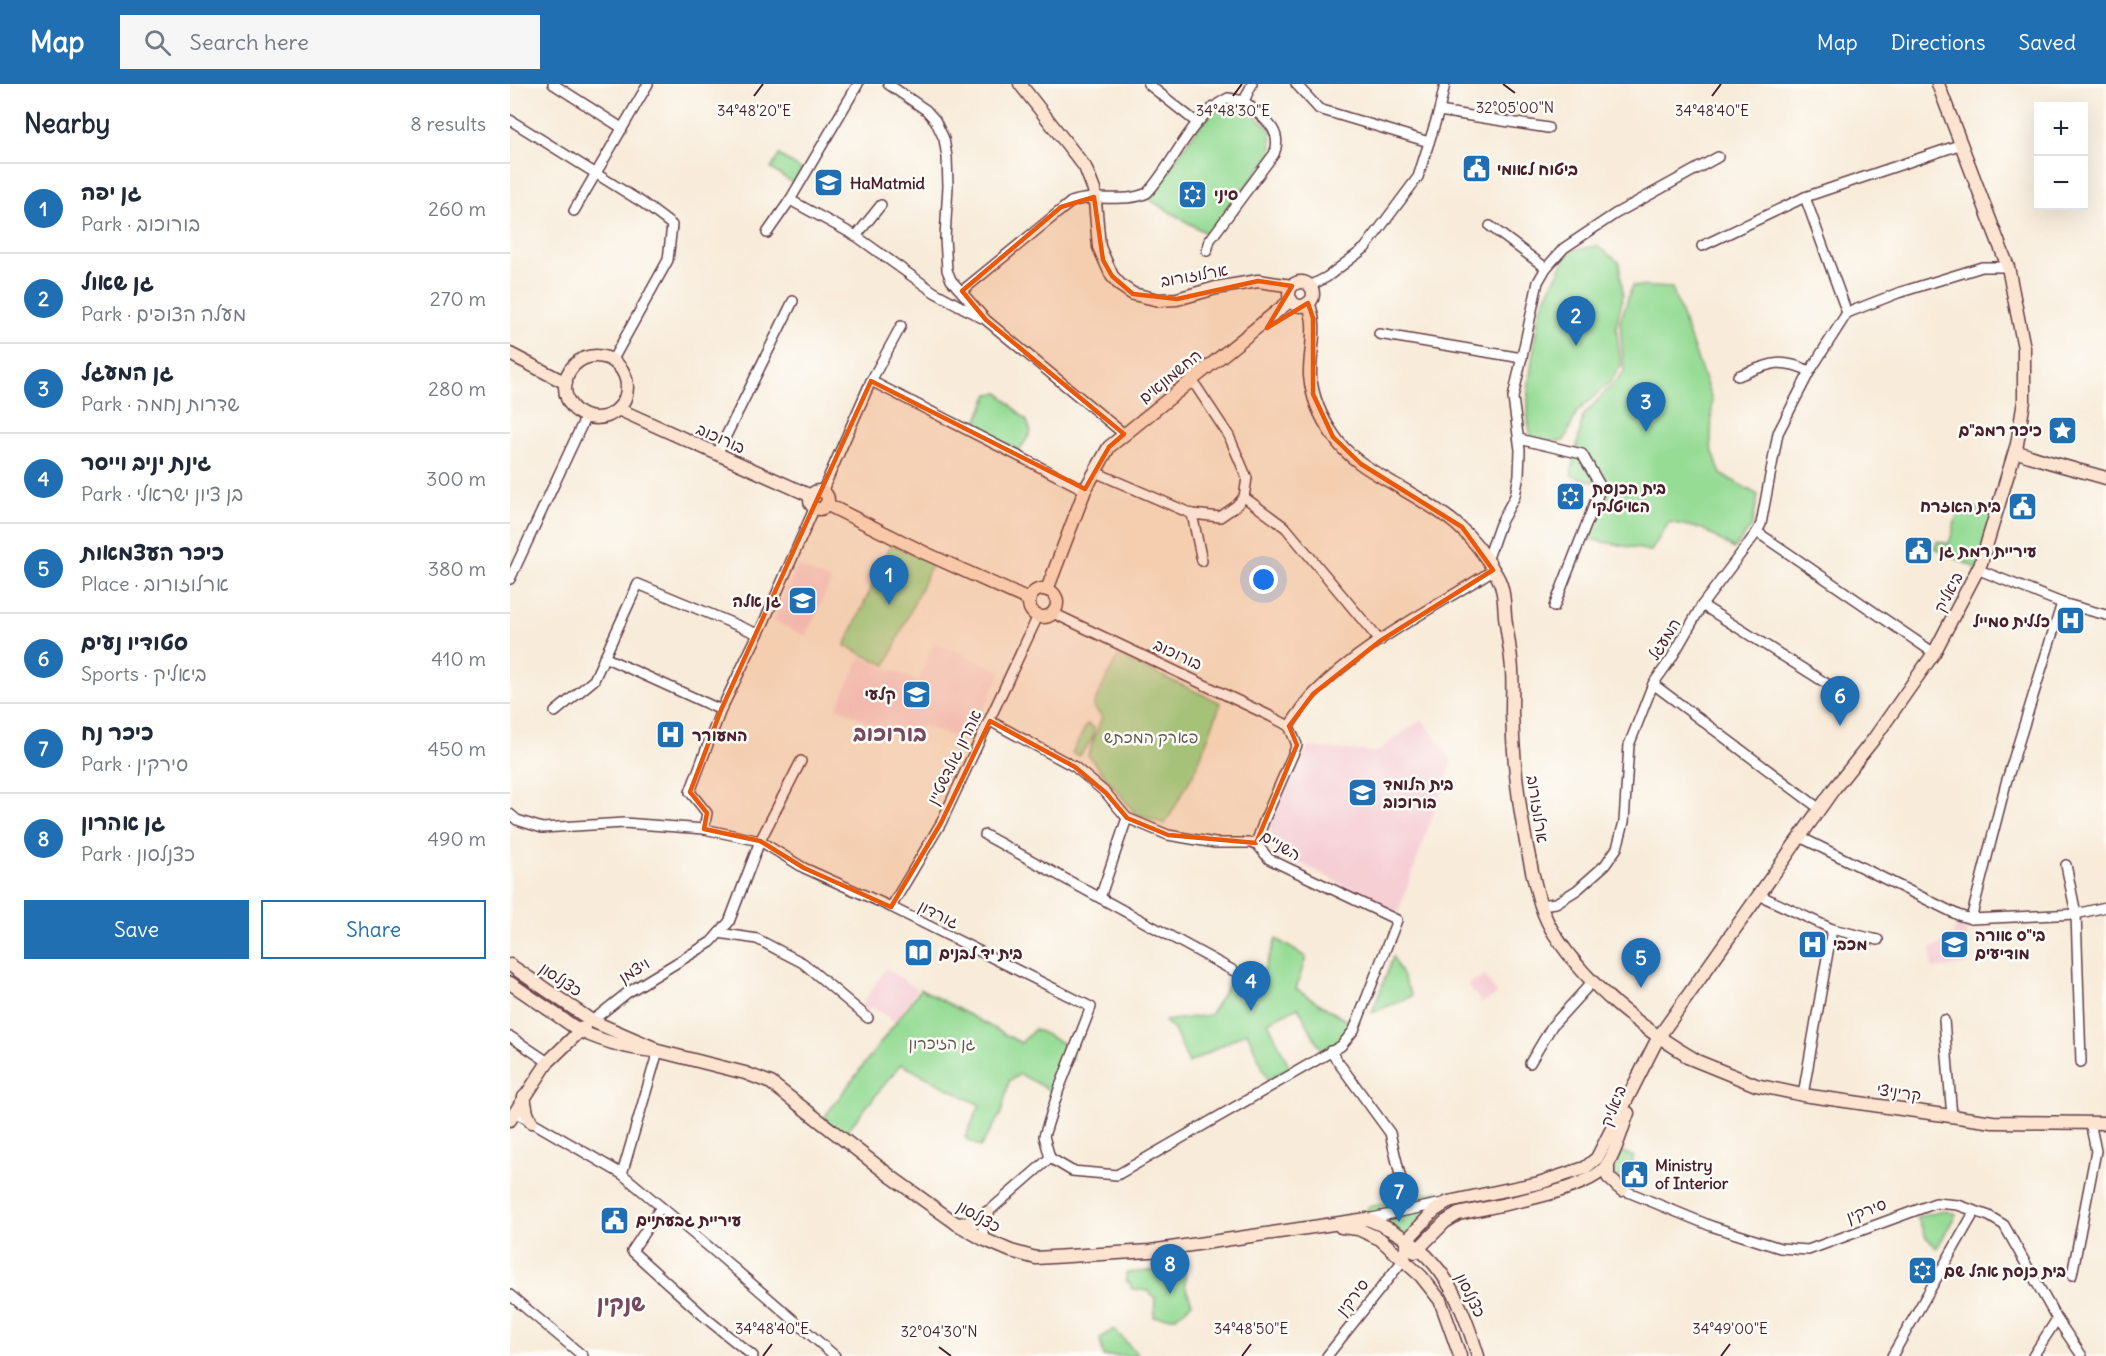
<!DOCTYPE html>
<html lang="en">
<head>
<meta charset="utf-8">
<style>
	body { margin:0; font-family:Delius,"Playpen Sans Hebrew",sans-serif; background:#f6f6f7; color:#1f2937 }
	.controls { position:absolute; right:18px; top:18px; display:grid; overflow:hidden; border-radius:0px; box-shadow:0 6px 24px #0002 }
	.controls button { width:54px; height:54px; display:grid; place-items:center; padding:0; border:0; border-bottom:2px solid #e0e1e3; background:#fff; color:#1f2937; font:30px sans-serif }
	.you { position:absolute; left:754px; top:496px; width:21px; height:21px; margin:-15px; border:4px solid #fff; border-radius:50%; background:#1a73e8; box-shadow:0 0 0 9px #1a73e833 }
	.badge { display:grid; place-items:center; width:39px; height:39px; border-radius:50%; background:#1f6fb2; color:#fff; font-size:20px; font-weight:700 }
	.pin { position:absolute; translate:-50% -50px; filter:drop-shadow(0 2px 3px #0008) }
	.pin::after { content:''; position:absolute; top:32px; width:21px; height:18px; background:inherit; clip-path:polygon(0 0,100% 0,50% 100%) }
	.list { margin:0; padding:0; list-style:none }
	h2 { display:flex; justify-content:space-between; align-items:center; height:78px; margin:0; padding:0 24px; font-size:26px }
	h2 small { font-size:20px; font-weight:400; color:#747a83 }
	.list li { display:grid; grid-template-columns:39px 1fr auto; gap:18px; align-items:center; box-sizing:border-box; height:90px; padding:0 24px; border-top:2px solid #e0e1e3 }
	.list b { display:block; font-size:22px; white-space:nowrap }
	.list p { margin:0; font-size:20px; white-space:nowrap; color:#747a83 }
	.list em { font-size:20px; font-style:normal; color:#747a83 }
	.actions { display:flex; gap:12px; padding:18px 24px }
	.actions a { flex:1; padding:14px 0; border:2px solid #1f6fb2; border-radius:0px; text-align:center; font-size:21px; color:#1f6fb2 }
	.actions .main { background:#1f6fb2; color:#fff }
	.icon { flex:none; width:33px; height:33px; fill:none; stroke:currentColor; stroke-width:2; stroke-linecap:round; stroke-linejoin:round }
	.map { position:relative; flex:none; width:1596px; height:1272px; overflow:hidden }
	header { display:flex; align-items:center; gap:36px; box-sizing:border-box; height:84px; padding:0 30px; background:#1f6fb2; color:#fff }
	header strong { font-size:28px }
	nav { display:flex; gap:33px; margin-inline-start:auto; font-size:21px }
	.search { width:420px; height:54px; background:#f6f6f7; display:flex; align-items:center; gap:15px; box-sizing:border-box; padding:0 21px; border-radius:0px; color:#747a83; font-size:22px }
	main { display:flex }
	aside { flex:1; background:#fff }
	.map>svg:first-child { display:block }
	.built { fill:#f6cfd5 }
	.green { fill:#96dc95; stroke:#707e60; stroke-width:1.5 }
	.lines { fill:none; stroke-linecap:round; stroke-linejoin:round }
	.street-casing { stroke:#643e45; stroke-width:12 }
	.secondary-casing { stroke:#643e45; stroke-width:15 }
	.street { stroke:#fff; stroke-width:9 }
	.secondary { stroke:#fde4d1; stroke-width:12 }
	.marked { fill:#e8590c; fill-opacity:0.2; stroke:#e8590c; stroke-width:4.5; stroke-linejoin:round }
	.ticks { fill:none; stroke:#4a1f2b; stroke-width:2 }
	.labels { text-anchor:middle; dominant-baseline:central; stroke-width:5; stroke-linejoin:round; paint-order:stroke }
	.poi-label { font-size:16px; font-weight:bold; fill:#4a1f2b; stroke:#fdfcf7; text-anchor:start }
	.street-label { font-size:16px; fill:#4a1f2b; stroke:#fdfcf7 }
	.park-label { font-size:16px; fill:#61584b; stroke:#fdfcf7 }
	.district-label { font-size:22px; font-weight:bold; fill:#764b60; stroke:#fdfcf7 }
	.ticks-label { font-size:15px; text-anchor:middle; fill:#4a1f2b; stroke:#fdfcf7; stroke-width:5; stroke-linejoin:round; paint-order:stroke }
</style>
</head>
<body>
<header>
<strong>Map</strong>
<div class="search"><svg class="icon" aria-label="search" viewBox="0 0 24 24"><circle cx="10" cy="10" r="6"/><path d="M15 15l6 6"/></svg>Search here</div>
<nav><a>Map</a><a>Directions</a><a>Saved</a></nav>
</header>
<main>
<aside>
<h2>Nearby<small>8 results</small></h2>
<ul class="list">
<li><span class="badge">1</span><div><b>גן יפה</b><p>Park · בורוכוב</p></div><em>260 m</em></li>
<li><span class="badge">2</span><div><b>גן שאול</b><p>Park · מעלה הצופים</p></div><em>270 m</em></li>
<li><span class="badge">3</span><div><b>גן המעגל</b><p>Park · שדרות נחמה</p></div><em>280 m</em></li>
<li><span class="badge">4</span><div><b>גינת יניב וייסר</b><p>Park · בן ציון ישראלי</p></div><em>300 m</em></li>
<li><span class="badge">5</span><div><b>כיכר העצמאות</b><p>Place · ארלוזורוב</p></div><em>380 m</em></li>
<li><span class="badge">6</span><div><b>סטודיו נעים</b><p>Sports · ביאליק</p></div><em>410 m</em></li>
<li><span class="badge">7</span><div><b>כיכר נח</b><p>Park · סירקין</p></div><em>450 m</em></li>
<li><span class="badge">8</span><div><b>גן אהרון</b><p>Park · כצנלסון</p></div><em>490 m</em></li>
</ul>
<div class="actions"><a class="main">Save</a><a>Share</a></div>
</aside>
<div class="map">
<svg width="1596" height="1272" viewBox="0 0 1596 1272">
	<rect width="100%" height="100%" fill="#fdfcf7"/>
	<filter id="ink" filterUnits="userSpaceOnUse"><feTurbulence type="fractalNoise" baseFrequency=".0167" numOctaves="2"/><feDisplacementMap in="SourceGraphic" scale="12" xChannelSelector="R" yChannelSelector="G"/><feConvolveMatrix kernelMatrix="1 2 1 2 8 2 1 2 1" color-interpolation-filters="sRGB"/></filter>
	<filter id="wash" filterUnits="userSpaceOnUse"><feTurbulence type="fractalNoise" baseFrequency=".008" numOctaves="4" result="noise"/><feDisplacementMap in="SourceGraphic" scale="24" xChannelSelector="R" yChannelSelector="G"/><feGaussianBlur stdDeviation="1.35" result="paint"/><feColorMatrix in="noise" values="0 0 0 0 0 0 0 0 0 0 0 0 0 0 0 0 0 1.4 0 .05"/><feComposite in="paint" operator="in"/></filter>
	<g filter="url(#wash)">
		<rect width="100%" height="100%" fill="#f8ebd9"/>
		<g class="built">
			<path d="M287 482 321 497 296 552 263 537Z"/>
			<path d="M424 558 492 587 457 657 410 641 399 658 327 623 351 573 408 597Z"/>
			<path d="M912 635 942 677 888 829 767 767 758 741 798 663 866 668Z"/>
			<path d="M1450 836 1458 837 1456 881 1422 885 1421 864 1440 856Z"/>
			<path d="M376 884 407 905 385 938 362 923 358 928 350 923Z"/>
			<path d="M975 891 987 911 971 919 957 900Z"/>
		</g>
		<g class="green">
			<path d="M721 19 735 23 761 46 762 69 699 151 640 116C657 91 693 24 721 19Z"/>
			<path d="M269 71 292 86 283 99 261 85Z"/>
			<path d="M1087 162 1109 178 1113 211 1106 242 1111 281 1101 297 1067 328 1054 357H1022L1018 337V306L1029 227 1059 167Z"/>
			<path d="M1122 202 1162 204 1202 316 1201 363 1211 390 1248 411 1242 442 1224 465 1193 445 1159 438 1141 467 1078 455 1099 403 1061 391 1073 332 1114 288 1110 238Z"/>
			<path d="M489 309 517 337 521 348 509 367 464 344 479 310Z"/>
			<path d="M1465 424 1486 429 1468 485 1424 464 1428 457 1438 460C1444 450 1444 436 1449 425Z"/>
			<path d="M381 460 422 479 376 581 335 562Z"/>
			<path d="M608 572 711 619 686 685 655 740 626 730 578 671 592 633 583 622Z"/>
			<path d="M577 640 584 644 583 654 569 672 562 669Z"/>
			<path d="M766 855 796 873 786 905 842 940 830 959 811 966 788 923 758 938 780 984 758 996 737 948 679 979 664 946 654 937 700 931 728 884 750 895Z"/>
			<path d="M883 873 902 912 862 929Z"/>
			<path d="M411 905 511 959 525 945 560 963 562 974 543 1008 510 990 499 997 491 1030 470 1063 455 1054 470 1021 391 980 333 1052 313 1035Z"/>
			<path d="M1111 1067 1124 1073 1115 1093 1111 1091 1107 1099 1103 1095V1085Z"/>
			<path d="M899 1095 907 1111 928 1108 932 1119 897 1156 857 1135 858 1123 885 1118V1100Z"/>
			<path d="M1434 1127 1446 1130 1427 1164 1416 1153 1407 1133Z"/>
			<path d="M675 1184V1202L682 1219 666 1233H644L645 1213 638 1207 622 1205 620 1199 616 1197V1189Z"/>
			<path d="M604 1245 629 1272H593L590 1254Z"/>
		</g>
	</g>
	<g filter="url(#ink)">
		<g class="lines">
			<defs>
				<g id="street">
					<path d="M43 0 112 44"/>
					<path d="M378 0 416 26 425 36 434 55 437 73 438 102 435 154 437 186 441 196 476 236 614 350"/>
					<path d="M638 0 686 38"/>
					<path d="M786 0 809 25 919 58"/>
					<path d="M929 27 1038 44"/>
					<path d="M0 36 133 119 162 141 158 176 102 277"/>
					<path d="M1295 113 1337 229"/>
					<path d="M280 116 346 152 424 208 472 234"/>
					<path d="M64 127 138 0"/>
					<path d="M980 142 1036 184"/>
					<path d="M257 149 280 116 348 0"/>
					<path d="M346 152 371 121"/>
					<path d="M1192 162 1295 113 1452 60"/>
					<path d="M697 167 700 156 764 70C775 45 750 32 734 17"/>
					<path d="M800 202 817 193 855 164 908 93 929 27 935 0"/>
					<path d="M452 207 561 118C585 109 614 120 637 109 666 78 678 34 718 14L734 17 742 0"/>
					<path d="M869 250 1012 274"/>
					<path d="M1228 292C1259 280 1268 273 1300 287"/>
					<path d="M361 297 575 406"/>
					<path d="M1009 355 1072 370 1091 403 1044 523"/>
					<path d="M207 370 283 217"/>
					<path d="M585 388 682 430 710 433 726 422 734 413 737 394 719 352 682 296"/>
					<path d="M312 408 361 297 391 242"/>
					<path d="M734 413 776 444 870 557"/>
					<path d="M682 430 692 477"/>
					<path d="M1247 448 1424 569"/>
					<path d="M978 474 990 440 1005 412 1009 391 1010 366 1003 314 1028 198 1036 184 1054 164 1105 130 1208 73"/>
					<path d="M1469 486 1552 519 1596 531"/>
					<path d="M0 495 76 332"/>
					<path d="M1192 521 1322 603"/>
					<path d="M543 529 760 632 779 642 787 661 754 737 746 759"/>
					<path d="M94 573 211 626"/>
					<path d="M1143 600 1310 725"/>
					<path d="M45 628 84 596 128 500 248 550"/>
					<path d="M480 637 565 683 596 709 617 734 658 751 705 759H746"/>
					<path d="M779 642C787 631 794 619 804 609 854 558 923 525 983 486"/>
					<path d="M0 730 7 736 32 744 114 739 194 745 250 757 294 784 381 823 581 923 549 1005 534 1052 540 1074"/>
					<path d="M194 745 197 729 180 708 211 626 254 538 305 423"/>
					<path d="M475 751 724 887"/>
					<path d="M1290 753 1448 831 1461 835 1566 830 1596 823"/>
					<path d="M1556 781 1566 830 1571 978"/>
					<path d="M1249 811 1322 845 1368 856"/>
					<path d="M590 814 617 734"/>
					<path d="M1030 821 1046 819 1067 806 1095 781 1107 764 1114 738 1119 661 1143 600 1161 575 1192 521 1247 448 1251 440 1268 349 1300 287 1337 229 1388 209 1472 183H1498"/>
					<path d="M381 823 431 739 528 532"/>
					<path d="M1461 835 1496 699 1552 519"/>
					<path d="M209 849 247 855 293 879 358 934"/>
					<path d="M1434 936 1442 1033"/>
					<path d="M82 937 117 909 201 858 219 838 250 757 291 677"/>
					<path d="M1 953 38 978"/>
					<path d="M820 967 880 1049 894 1108"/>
					<path d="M1020 979 1042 942 1082 898"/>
					<path d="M1293 1011 1322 845"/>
					<path d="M5 1028 112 1090 211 1173 325 1272"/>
					<path d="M540 1074 562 1087 607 1091 831 962 844 946 887 836 759 775 746 759"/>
					<path d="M112 1090 148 967"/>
					<path d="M1106 1103 1201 1142 1270 1164 1298 1166 1426 1119 1448 1121 1479 1132 1494 1141 1547 1235 1572 1272"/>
					<path d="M151 1123 122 1167 197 1235 243 1272"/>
					<path d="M857 1135 933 1119"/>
					<path d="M473 1155V1142L478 1128 540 1074"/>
					<path d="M1562 1191 1586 1067 1580 1038"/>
					<path d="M0 1211 73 1272"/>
					<path d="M817 1272 894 1175"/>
					<path d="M1382 1272 1465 1127"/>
					<path d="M1523 1272 1547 1235"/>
				</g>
				<g id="secondary">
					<path d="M510 0 575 83 584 106 589 163 602 192 611 202 623 210 649 216 667 215 706 204 748 197 782 202"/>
					<circle cx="791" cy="210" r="12"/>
					<path d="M798 219C809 243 799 267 800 292 802 313 811 334 823 351 836 372 858 385 879 397 928 426 959 440 987 492 994 504 994 518 995 532 997 550 1001 568 1002 586 1003 600 1002 614 1002 628 1003 681 1010 734 1022 787 1027 809 1032 832 1045 851 1080 905 1130 943 1184 975"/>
					<path d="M0 270 56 299"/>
					<circle cx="86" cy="303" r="31"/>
					<path d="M108 325 301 412"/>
					<path d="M1505 367C1535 378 1565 385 1596 394"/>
					<circle cx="309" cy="416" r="9"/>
					<path d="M316 420 415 469 519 516"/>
					<circle cx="533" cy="519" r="14"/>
					<path d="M537 506 575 406 599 363 781 216"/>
					<path d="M0 881 82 937 142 963"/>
					<path d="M0 899 70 947C95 958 121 966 148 967L235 989 261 999 383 1094 447 1140 473 1155 501 1167 526 1174 640 1167 857 1135C927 1162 947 1205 968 1272"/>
					<path d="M1177 973 1246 1001 1293 1011 1483 1038 1596 1039"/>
					<path d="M14 1013 17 1029 21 1038"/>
					<path d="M0 1036 38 978 74 943"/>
					<path d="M1098 1080V1093L1112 1106"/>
					<path d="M447 1140 467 1138 478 1128"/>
					<path d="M831 1143 848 1145 870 1155 911 1192 930 1216 950 1272"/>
					<path d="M905 1168 935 1138 948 1130C981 1122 1079 1108 1097 1081 1106 1068 1112 1044 1118 1029"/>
					<path d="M894 1175 897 1156 924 1127 938 1118 1029 1099 1075 1084 1087 1074 1148 954 1323 706 1363 656 1424 569 1471 479 1507 360 1514 317V264L1498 183 1428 0"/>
				</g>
			</defs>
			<use href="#street" class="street-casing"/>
			<use href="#secondary" class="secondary-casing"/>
			<use href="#street" class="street"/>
			<use href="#secondary" class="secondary"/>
		</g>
	</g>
	<path class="marked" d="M584 113 593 176 602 192 623 210 667 215 748 197 782 202 757 244 798 219 803 234V310L823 353 851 380 952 443 983 486 870 557 803 610 779 642 787 661 746 759 658 751 617 734 596 709 565 683 480 637 431 739 381 823 294 784 250 757 194 745 197 729 180 708 211 626 361 297 575 405 599 363 614 350 476 236 452 207 551 123Z"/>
	<path class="ticks" d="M993 0 1005 9M244 12 253 0M723 12 732 0M1202 12 1211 0M429 1263 441 1272M253 1272 262 1260M732 1272 741 1260M1211 1272 1220 1260"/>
	<defs>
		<symbol id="civic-square" viewBox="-11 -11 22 22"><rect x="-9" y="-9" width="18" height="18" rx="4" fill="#1f6fb2" stroke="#fdfcf7"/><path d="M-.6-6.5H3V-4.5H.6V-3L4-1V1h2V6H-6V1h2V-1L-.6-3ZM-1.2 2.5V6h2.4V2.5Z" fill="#fff"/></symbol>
		<symbol id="school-square" viewBox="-11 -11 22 22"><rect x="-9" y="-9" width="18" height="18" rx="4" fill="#1f6fb2" stroke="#fdfcf7"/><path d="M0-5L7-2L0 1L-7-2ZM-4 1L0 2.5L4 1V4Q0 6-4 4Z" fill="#fff"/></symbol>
		<symbol id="synagogue-square" viewBox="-11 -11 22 22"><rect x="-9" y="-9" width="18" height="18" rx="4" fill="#1f6fb2" stroke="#fdfcf7"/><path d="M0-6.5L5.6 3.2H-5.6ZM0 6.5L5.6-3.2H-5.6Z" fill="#fff"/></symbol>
		<symbol id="sight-square" viewBox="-11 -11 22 22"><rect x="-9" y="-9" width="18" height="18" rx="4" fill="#1f6fb2" stroke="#fdfcf7"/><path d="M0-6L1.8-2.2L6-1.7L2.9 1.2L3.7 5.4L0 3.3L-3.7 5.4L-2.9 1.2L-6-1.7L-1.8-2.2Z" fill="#fff"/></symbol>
		<symbol id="hospital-square" viewBox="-11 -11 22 22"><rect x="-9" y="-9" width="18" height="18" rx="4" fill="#1f6fb2" stroke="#fdfcf7"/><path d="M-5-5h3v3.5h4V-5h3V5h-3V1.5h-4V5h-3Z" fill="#fff"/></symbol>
		<symbol id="library-square" viewBox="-11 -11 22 22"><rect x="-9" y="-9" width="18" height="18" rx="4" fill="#1f6fb2" stroke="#fdfcf7"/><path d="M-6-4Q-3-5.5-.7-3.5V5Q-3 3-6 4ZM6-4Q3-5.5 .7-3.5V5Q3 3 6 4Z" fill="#fff"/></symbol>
	</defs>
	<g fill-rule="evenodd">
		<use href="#civic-square" x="950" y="68" width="33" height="33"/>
		<use href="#school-square" x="302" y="82" width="33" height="33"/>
		<use href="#synagogue-square" x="666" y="94" width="33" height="33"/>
		<use href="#sight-square" x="1536" y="330" width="33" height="33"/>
		<use href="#synagogue-square" x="1044" y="396" width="33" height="33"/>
		<use href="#civic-square" x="1496" y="406" width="33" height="33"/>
		<use href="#civic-square" x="1392" y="450" width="33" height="33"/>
		<use href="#school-square" x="276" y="500" width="33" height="33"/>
		<use href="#hospital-square" x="1544" y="520" width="33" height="33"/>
		<use href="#school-square" x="390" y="594" width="33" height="33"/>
		<use href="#hospital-square" x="144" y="634" width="33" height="33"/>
		<use href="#school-square" x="836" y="692" width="33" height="33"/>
		<use href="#hospital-square" x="1286" y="844" width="33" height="33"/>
		<use href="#school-square" x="1428" y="844" width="33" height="33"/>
		<use href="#library-square" x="392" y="852" width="33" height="33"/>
		<use href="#civic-square" x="1108" y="1074" width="33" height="33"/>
		<use href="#civic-square" x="88" y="1120" width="33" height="33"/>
		<use href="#synagogue-square" x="1396" y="1170" width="33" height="33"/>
	</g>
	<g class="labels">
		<g class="poi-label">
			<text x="987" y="85">ביטוח לאומי</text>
			<text x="340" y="99">HaMatmid</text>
			<text x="704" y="110">סיני</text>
			<text x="1532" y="346" text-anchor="end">כיכר רמב"ם</text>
			<text x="1082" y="404">בית הכנסת<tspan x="1082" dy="18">האיטלקי</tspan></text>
			<text x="1491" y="422" text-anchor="end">בית האזרח</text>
			<text x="1429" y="467">עיריית רמת גן</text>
			<text x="271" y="517" text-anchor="end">גן אלה</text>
			<text x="1540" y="537" text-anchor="end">כללית סמייל</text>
			<text x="386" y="610" text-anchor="end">קלעי</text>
			<text x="182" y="651">המעורר</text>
			<text x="873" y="700">בית הלומד<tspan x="873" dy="18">בורוכוב</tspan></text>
			<text x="1465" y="851">בי"ס אורה<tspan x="1465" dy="18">מודיעים</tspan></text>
			<text x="1323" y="860">מכבי</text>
			<text x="429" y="869">בית יד לבנים</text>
			<text x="1145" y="1081">Ministry<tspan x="1145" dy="18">of Interior</tspan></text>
			<text x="126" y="1136">עיריית גבעתיים</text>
			<text x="1434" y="1187">בית כנסת אהל שם</text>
		</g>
		<g class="street-label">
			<text transform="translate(684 191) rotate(-10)">ארלוזורוב</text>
			<text transform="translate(660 292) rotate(-39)">החשמונאים</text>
			<text transform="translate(211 354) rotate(24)">בורוכוב</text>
			<text transform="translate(1438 508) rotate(-62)">ביאליק</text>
			<text transform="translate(1154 555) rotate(-58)">המעגל</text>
			<text transform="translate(668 570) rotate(25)">בורוכוב</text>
			<text transform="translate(444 673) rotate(-64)">אהרון גולדשטיין</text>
			<text transform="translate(1028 725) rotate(81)">ארלוזורוב</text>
			<text transform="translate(771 761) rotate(31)">השניים</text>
			<text transform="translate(429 830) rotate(27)">גורדון</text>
			<text transform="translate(124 886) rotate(-32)">ויצמן</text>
			<text transform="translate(51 895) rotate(34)">כצנלסון</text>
			<text transform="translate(1389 1008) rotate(8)">קריניצי</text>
			<text transform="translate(1103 1022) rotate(-68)">ביאליק</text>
			<text transform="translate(1356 1126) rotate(-21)">סירקין</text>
			<text transform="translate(469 1132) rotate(30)">כצנלסון</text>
			<text transform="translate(961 1211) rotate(64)">כצנלסון</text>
			<text transform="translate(842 1213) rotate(-52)">סירקין</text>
		</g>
		<g class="park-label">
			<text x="641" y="653">פארק המכתש</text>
			<text x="432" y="959">גן הזיכרון</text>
		</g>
		<g class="district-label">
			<text x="380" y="649">בורוכוב</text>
			<text x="111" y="1219">שנקין</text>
		</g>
	</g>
	<g class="ticks-label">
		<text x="1005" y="29">32°05'00"N</text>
		<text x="244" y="32">34°48'20"E</text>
		<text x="723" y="32">34°48'30"E</text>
		<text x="1202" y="32">34°48'40"E</text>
		<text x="262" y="1250">34°48'40"E</text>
		<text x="741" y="1250">34°48'50"E</text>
		<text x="1220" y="1250">34°49'00"E</text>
		<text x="429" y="1253">32°04'30"N</text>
	</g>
</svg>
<div class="controls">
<button>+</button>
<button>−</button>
</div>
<div class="you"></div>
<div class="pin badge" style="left:379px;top:521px">1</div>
<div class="pin badge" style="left:1066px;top:262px">2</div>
<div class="pin badge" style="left:1136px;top:348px">3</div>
<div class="pin badge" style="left:741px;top:927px">4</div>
<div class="pin badge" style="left:1131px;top:904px">5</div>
<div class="pin badge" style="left:1330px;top:642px">6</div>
<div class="pin badge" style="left:889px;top:1138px">7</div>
<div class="pin badge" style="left:660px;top:1210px">8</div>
</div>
</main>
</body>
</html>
